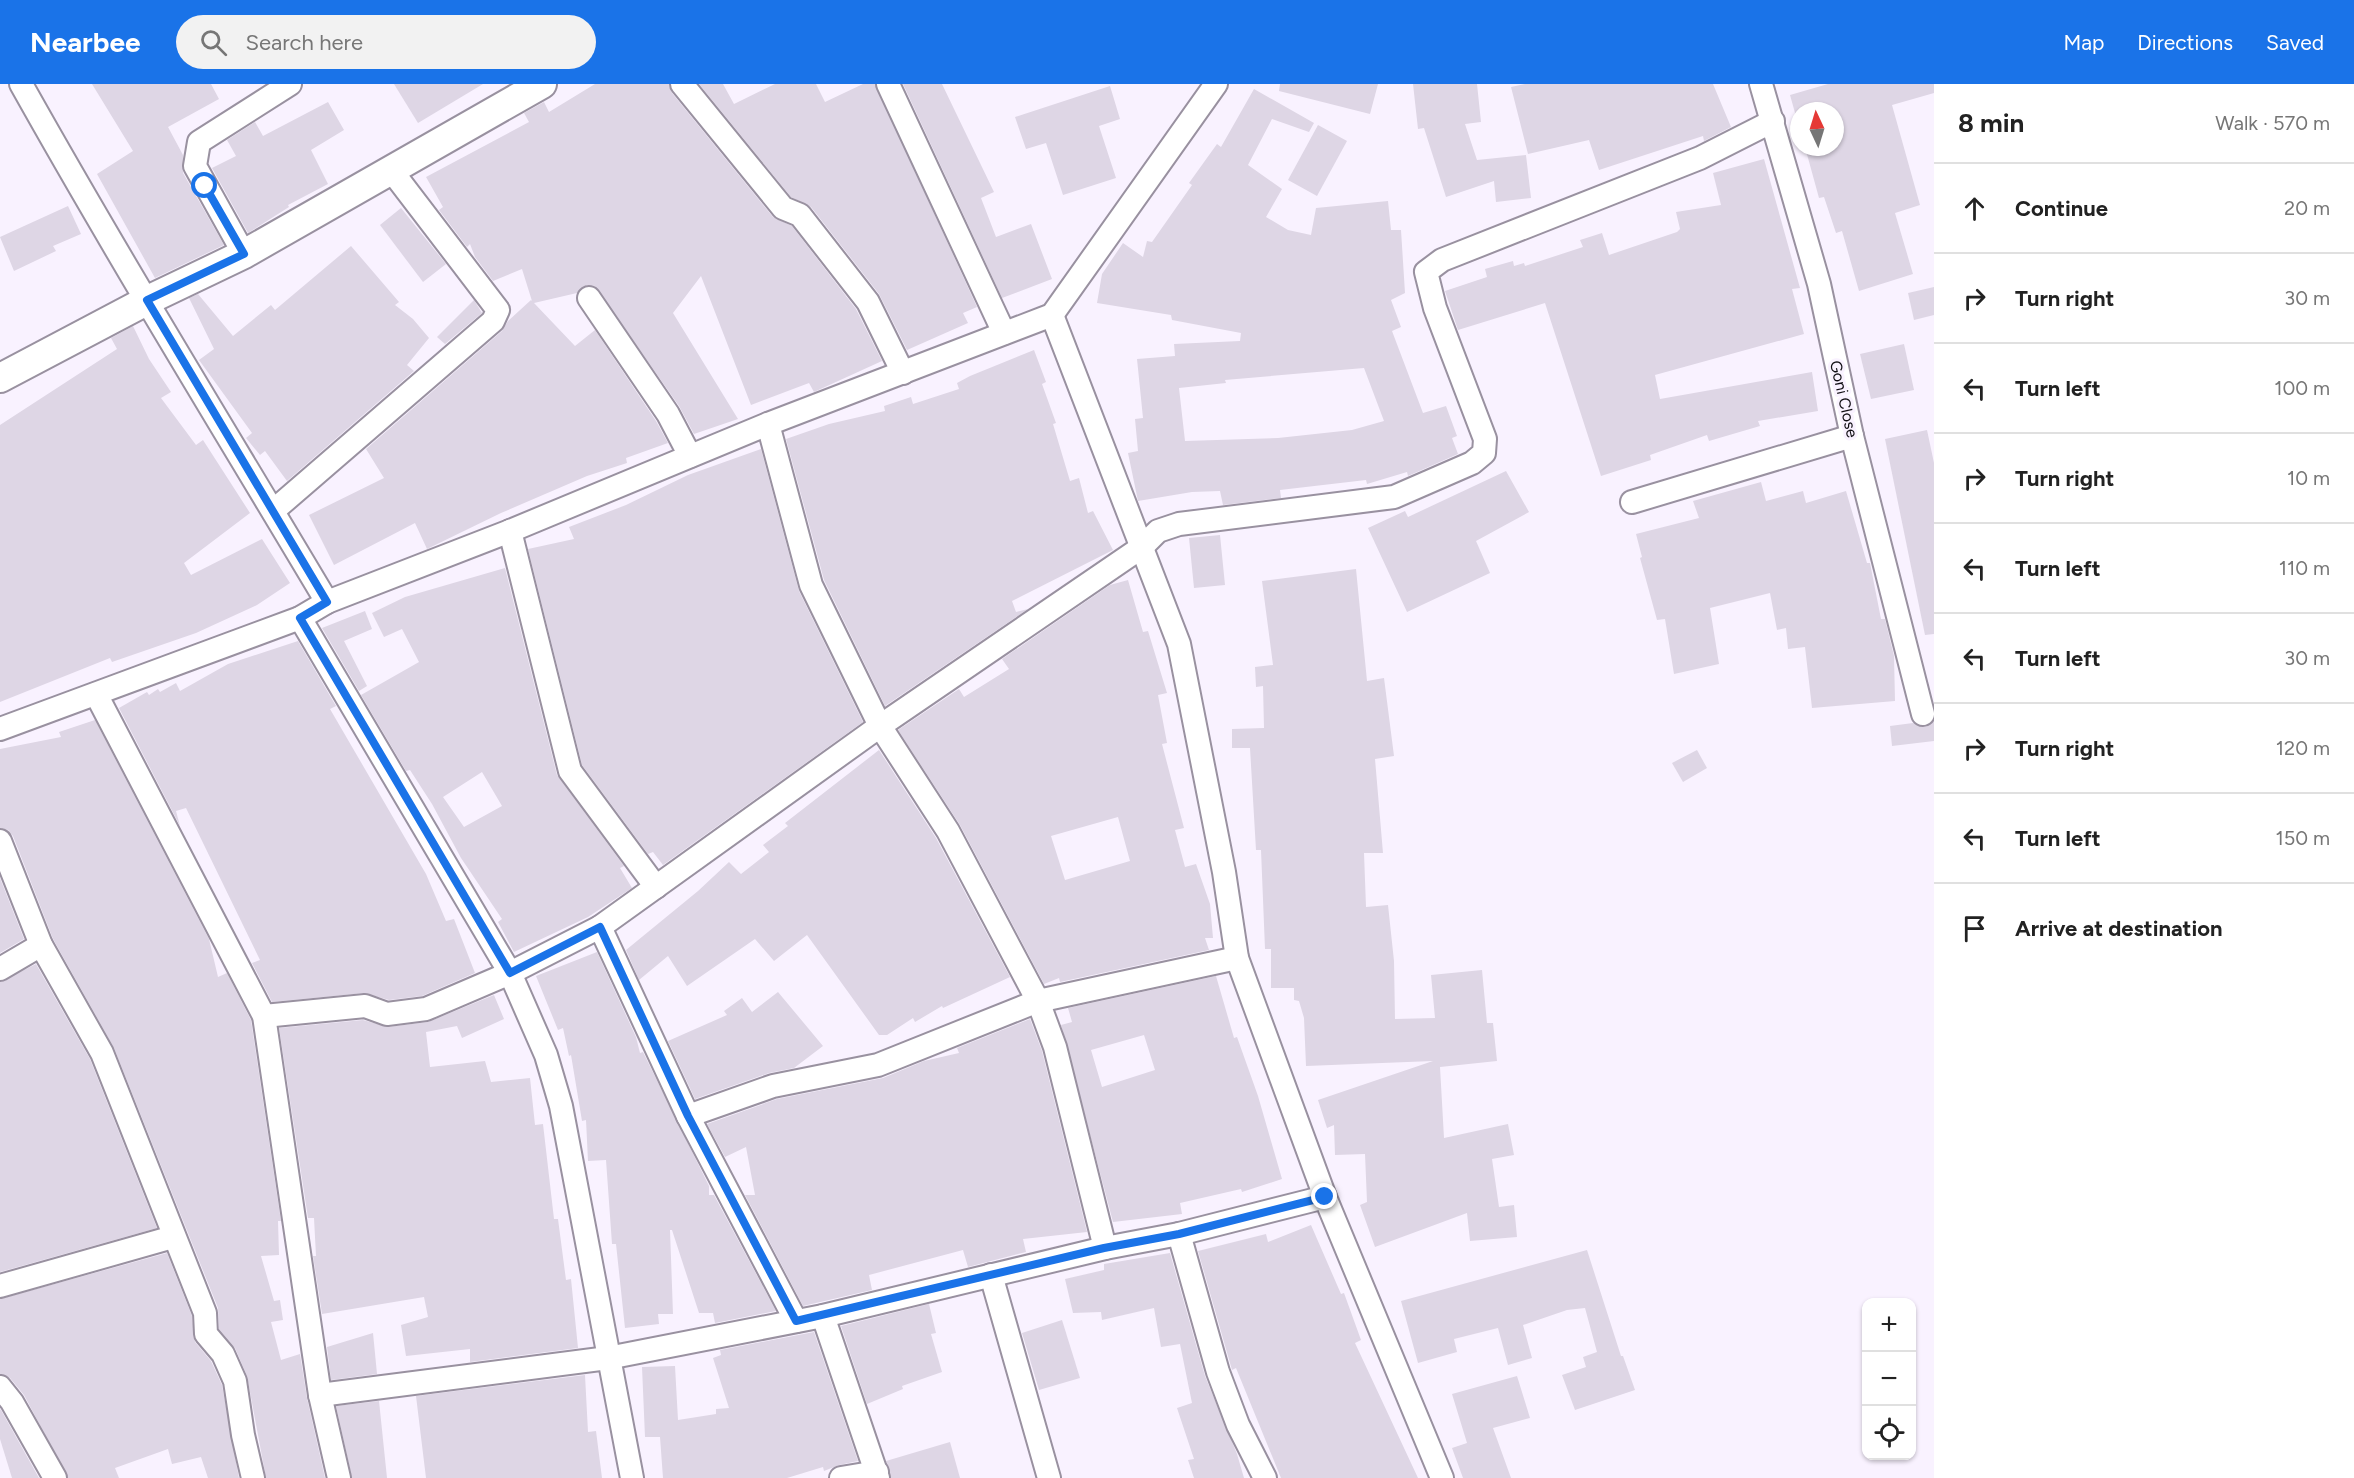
<!DOCTYPE html>
<html lang="en">
<head>
<meta charset="utf-8">
<style>
	body { margin:0; font-family:Figtree,sans-serif; background:#f2f2f2; color:#222 }
	.controls { position:absolute; right:18px; bottom:18px; display:grid; overflow:hidden; border-radius:12px; box-shadow:0 2px 4px #0004 }
	.controls button { width:54px; height:54px; display:grid; place-items:center; padding:0; border:0; border-bottom:2px solid #e0e0e0; background:#fff; color:#222; font:30px sans-serif }
	.compass { position:absolute; left:1790px; top:18px; width:54px; height:54px; border-radius:50%; background:#fff; box-shadow:0 2px 4px #0004; rotate:356deg }
	.stop { position:absolute; width:18px; height:18px; margin:-14px; border:4px solid #1a73e8; border-radius:50%; background:#fff }
	.stop.end { background:#1a73e8; border-color:#fff; box-shadow:0 2px 6px #0008 }
	.list { margin:0; padding:0; list-style:none }
	h2 { display:flex; justify-content:space-between; align-items:center; height:78px; margin:0; padding:0 24px; font-size:26px }
	h2 small { font-size:20px; font-weight:400; color:#767676 }
	.list li { display:grid; grid-template-columns:39px 1fr auto; gap:18px; align-items:center; box-sizing:border-box; height:90px; padding:0 24px; border-top:2px solid #e0e0e0 }
	.list b { display:block; font-size:22px; white-space:nowrap }
	.list em { font-size:20px; font-style:normal; color:#767676 }
	.icon { flex:none; width:33px; height:33px; fill:none; stroke:currentColor; stroke-width:2; stroke-linecap:round; stroke-linejoin:round }
	.map { position:relative; flex:none; width:1934px; height:1394px; overflow:hidden }
	header { display:flex; align-items:center; gap:36px; box-sizing:border-box; height:84px; padding:0 30px; background:#1a73e8; color:#fff }
	header strong { font-size:28px }
	nav { display:flex; gap:33px; margin-inline-start:auto; font-size:21px }
	.search { width:420px; height:54px; background:#f2f2f2; display:flex; align-items:center; gap:15px; box-sizing:border-box; padding:0 21px; border-radius:33px; color:#767676; font-size:22px }
	main { display:flex }
	aside { flex:1; background:#fff }
	.map>svg:first-child { display:block }
	.building { fill:#ded6e5; fill-rule:evenodd }
	.lines { fill:none; stroke-linecap:round; stroke-linejoin:round }
	.minor-casing { stroke:#9991a0; stroke-width:26 }
	.tertiary-casing { stroke:#9991a0; stroke-width:32 }
	.minor { stroke:#fff; stroke-width:22 }
	.tertiary { stroke:#fff; stroke-width:28 }
	.route { stroke:#1a73e8; stroke-width:8 }
	.labels { text-anchor:middle; dominant-baseline:central; stroke-width:6; stroke-linejoin:round; paint-order:stroke }
	.street-label { font-size:16px; fill:#0f0d12; stroke:#f9f2ff }
</style>
</head>
<body>
<header>
<strong>Nearbee</strong>
<div class="search"><svg class="icon" aria-label="search" viewBox="0 0 24 24"><circle cx="10" cy="10" r="6"/><path d="M15 15l6 6"/></svg>Search here</div>
<nav><a>Map</a><a>Directions</a><a>Saved</a></nav>
</header>
<main>
<div class="map">
<svg width="1934" height="1394" viewBox="0 0 1934 1394">
	<rect width="100%" height="100%" fill="#f9f2ff"/>
	<g class="building">
		<path d="M92 0H211L219 15 168 43 183 71V89L224 161 155 194 97 90 133 67Z"/>
		<path d="M394 0H483L418 39Z"/>
		<path d="M595 0H669L672 9 773 133 792 142 856 225 882 277 814 308 809 299 751 321 701 192 673 229 738 335 694 350 679 322 595 202 587 201 577 209 534 219 575 262 595 246 656 337 668 359 626 374 627 379 587 392 501 429 427 465 415 439 334 481 309 431 384 394 366 365 502 247 508 237 531 216 532 217 522 185 493 197 475 173 470 160 467 163 439 126 443 123 426 93 529 38 524 29 544 18 549 28Z"/>
		<path d="M699 0H723L734 20 775 0H816L825 18 863 0H875L977 223 963 229 968 239 907 266 879 210 811 123 791 113Z"/>
		<path d="M903 0H942L994 108 981 114 996 153 1031 140 1052 195 1002 214Z"/>
		<path d="M1280 0H1378L1370 30 1279 7Z"/>
		<path d="M1413 0H1477L1481 38 1465 40 1477 76 1526 71 1531 114 1496 118 1494 97 1446 113 1424 44 1418 45Z"/>
		<path d="M1525 0H1713L1731 43 1704 57 1703 52 1599 86 1589 56 1528 70 1511 3Z"/>
		<path d="M1828 0H1934V9L1892 21 1920 121 1895 129 1913 190 1859 207 1842 147 1836 149 1824 113 1819 114 1805 63H1835V27H1799V43L1790 11Z"/>
		<path d="M1110 2 1120 35 1099 42 1116 94 1063 111 1046 59 1026 65 1015 33Z"/>
		<path d="M1254 5 1314 39 1309 48 1272 35 1248 81 1282 105 1266 133 1288 146 1311 151 1316 124 1388 117 1391 146H1401L1405 209 1391 216 1401 243 1392 247 1423 329 1446 322 1457 352 1452 354 1458 370 1408 392 1407 388 1367 400 1366 396 1280 406 1281 414 1223 421 1220 407 1192 408 1138 417 1128 369 1138 367 1135 335 1143 334 1137 275 1175 272 1174 260 1240 257 1241 249 1172 236 1171 231 1097 219 1102 190 1123 159 1143 173 1147 157 1152 158 1192 101 1189 99 1217 60 1221 63ZM1364 284 1384 337 1352 346 1278 354 1185 357 1179 304 1226 299 1225 296Z"/>
		<path d="M328 18 344 46 311 66 328 100 288 121 289 123 248 149 212 84 236 72 227 56 255 38 263 52Z"/>
		<path d="M1318 41 1347 57 1317 112 1288 96Z"/>
		<path d="M1764 75 1800 204 1792 205 1804 250 1655 291 1660 315 1812 288 1818 327 1758 337 1760 342 1709 357 1707 351 1650 371 1651 376 1601 392 1545 219 1458 246 1445 207 1487 193 1485 185 1513 177 1514 182 1524 179 1525 182 1583 163 1580 156 1602 149 1609 171 1677 148 1680 145 1676 128 1721 121 1713 89Z"/>
		<path d="M68 122 81 150 53 162 56 167 14 187 0 153Z"/>
		<path d="M401 124 446 180 423 198 380 141Z"/>
		<path d="M351 162 399 218 395 221 413 235 429 254 407 281 414 287 287 397 265 367 260 371 246 354 252 349 199 276 214 265 189 214 198 210 233 252 271 221 275 226Z"/>
		<path d="M1934 203V231L1914 236 1908 209Z"/>
		<path d="M474 216 482 229 445 260 437 253Z"/>
		<path d="M133 242 149 275 171 308 161 314 196 361 203 356 250 429 184 479 191 491 262 455 290 499 257 521 196 549 112 578 110 574 0 618V341L117 265 111 254Z"/>
		<path d="M1904 260 1914 306 1871 315 1860 270Z"/>
		<path d="M1034 266 1046 298 1042 300 1056 339 1053 340 1070 397 1079 394 1088 429 1093 427 1113 466 1012 517 1016 528 1028 525 885 622 824 496 786 355 829 340 885 327 884 322 911 313 913 320 959 305 957 299 970 292Z"/>
		<path d="M1927 346 1934 379V550L1925 551 1885 355Z"/>
		<path d="M761 365 799 507 863 638 663 781 653 768 648 770 582 681 528 465 574 455 569 443 626 421 688 391Z"/>
		<path d="M1506 387 1529 428 1476 457 1490 489 1407 528 1368 444 1405 427 1408 433Z"/>
		<path d="M1761 398 1766 417 1803 407 1806 419 1846 407 1867 479H1870L1881 535H1885L1894 572 1895 617 1812 624 1805 563 1788 565 1786 544 1777 546 1770 509 1710 524 1719 580 1674 590 1665 535 1657 536 1640 474 1642 473 1636 450 1699 434 1693 417Z"/>
		<path d="M1220 451 1225 501 1194 504 1189 454Z"/>
		<path d="M505 484 557 691 624 782 620 784 632 804 588 833 514 868 498 838 502 835 461 774 432 720 410 686 406 687 361 611 419 578 402 545 384 553 372 529 405 513ZM482 688 502 722 464 743 443 713Z"/>
		<path d="M1356 485 1367 597 1384 594 1394 672 1375 675 1383 769H1364L1366 823 1388 821 1394 877 1395 935 1435 934 1431 891 1482 886 1487 939H1493L1497 977 1440 983 1444 1054 1508 1040 1514 1071 1492 1075 1499 1123 1514 1121 1517 1153 1470 1157 1467 1129 1375 1163 1360 1121 1367 1118 1365 1070 1335 1071 1334 1041 1327 1044 1318 1016 1433 977 1306 982 1304 934 1299 917 1294 916V904H1271V865H1265L1261 766H1256L1250 664H1232V645L1264 644 1263 602 1256 603 1255 583 1273 581 1262 497Z"/>
		<path d="M1128 496 1143 548 1148 547 1167 609 1158 611 1167 659 1162 660 1184 744 1175 746 1185 783 1196 780 1210 820 1213 854H1205L1209 866 1060 898 1059 894 1044 900 960 741 898 646 959 605 964 613 1009 585 1002 575 1110 501ZM1118 733 1130 777 1065 796 1051 752Z"/>
		<path d="M365 527 372 545 344 557 367 602 359 607 322 544Z"/>
		<path d="M298 557 336 622 330 625 426 790 446 837 454 835 475 889 422 912 389 916 364 909 272 918 252 879 260 876 186 724 176 727 180 742 119 624 147 608 149 611 158 605 160 608 176 599 180 607 228 580Z"/>
		<path d="M95 636 209 855 218 893 227 889 251 936 281 1137H278L279 1171 261 1172 274 1217 280 1216 283 1236 271 1238 281 1276 300 1270 307 1314 325 1394H266L247 1292 235 1264 219 1245 218 1224 114 964 53 855 13 752 8 746 0 744V665L61 653 59 648Z"/>
		<path d="M1934 637V657L1892 662 1890 642 1913 639 1926 643Z"/>
		<path d="M879 666 936 754 1010 893 943 924 942 922 915 938 913 934 887 951H879L807 851 774 877 755 855 687 902 668 872 639 896 626 866 698 807 729 778 741 790 769 768 763 761 788 742 785 739Z"/>
		<path d="M1697 666 1707 684 1683 698 1672 679Z"/>
		<path d="M0 794 24 855 0 869Z"/>
		<path d="M597 868 636 953 640 969 643 968 709 1102V1111H714L776 1227 715 1239 713 1229H699L672 1146H670L673 1230H658L659 1240 625 1244 616 1160H612L606 1076 588 1077 586 1036 582 1037 571 971 569 972 563 944 558 946 536 892Z"/>
		<path d="M36 880 90 975 157 1144 0 1188V898Z"/>
		<path d="M1216 892 1234 954 1237 953 1258 1012 1282 1095 1242 1108 1241 1105 1180 1119 1182 1130 1113 1138 1061 941 1072 938 1068 924ZM1144 951 1155 986 1102 1003 1091 966Z"/>
		<path d="M778 908 823 962 794 984 769 989 695 1015 668 957 727 931 724 927 742 914 752 928Z"/>
		<path d="M494 911 504 935 462 954 457 942 426 948 430 983 485 977 491 998 530 994 535 1041 543 1040 554 1135H558L566 1196 571 1195 578 1264 470 1278V1265L406 1272 401 1241 428 1233 424 1213 322 1230 313 1172H316L314 1134H308L279 944 363 936 388 943 428 938Z"/>
		<path d="M1030 935 1042 967 1087 1148 1023 1155 1026 1168 968 1183 963 1166 869 1191 872 1206 803 1222 745 1111H755L746 1063 725 1073 707 1040 777 1015 883 994 924 977 959 969 957 964Z"/>
		<path d="M1311 1141 1341 1210 1344 1209 1361 1256 1355 1259 1418 1394H1281L1236 1284 1232 1286 1198 1167 1266 1150 1268 1158Z"/>
		<path d="M1587 1166 1621 1272H1623L1635 1306 1575 1326 1562 1291 1586 1283 1583 1273 1597 1268 1585 1224 1567 1226 1523 1241 1532 1274 1508 1281 1498 1244 1454 1255 1457 1268 1418 1279 1401 1217Z"/>
		<path d="M167 1169 192 1232 195 1258 211 1277 222 1301 239 1394H208L201 1373 172 1380 168 1365 115 1384 119 1394H68L24 1311 10 1294 0 1290V1215Z"/>
		<path d="M1170 1169 1205 1292 1237 1370 1244 1394H1194L1188 1376 1194 1375 1177 1324 1192 1319 1180 1260 1161 1263 1154 1224 1102 1236 1101 1228 1073 1229 1065 1195 1104 1186V1180Z"/>
		<path d="M929 1220 936 1249 931 1250 942 1288 902 1302 903 1305 867 1320 841 1242Z"/>
		<path d="M1062 1236 1080 1294 1039 1306 1022 1249Z"/>
		<path d="M814 1248 858 1377 839 1381 824 1387 823 1383 787 1394H663L660 1353H645L642 1283 675 1282 678 1336 716 1330V1325L729 1324 713 1274 721 1271 720 1266Z"/>
		<path d="M373 1249 377 1290 331 1296 327 1263Z"/>
		<path d="M585 1291 588 1348 596 1347 602 1394H426L416 1312Z"/>
		<path d="M1517 1292 1530 1334 1493 1344 1511 1394H1463L1452 1364 1467 1359 1452 1310Z"/>
		<path d="M379 1317 387 1394H352L336 1322Z"/>
		<path d="M0 1325 1 1326 39 1394H12L0 1355Z"/>
		<path d="M950 1358 960 1394H891L886 1377Z"/>
	</g>
	<g class="lines">
		<defs>
			<g id="minor">
				<path d="M21 0C119 175 224 345 327 518"/>
				<path d="M682 0 783 124 800 131 868 218 903 289"/>
				<path d="M888 0 1004 249"/>
				<path d="M1761 0 1819 200 1852 352 1923 630"/>
				<path d="M244 170 195 82 199 58 290 0"/>
				<path d="M589 214 668 330 690 372"/>
				<path d="M1052 231 1179 560 1224 788 1237 874 1325 1113 1442 1394"/>
				<path d="M768 340 811 501 880 642 948 747 1038 917 1055 963 1105 1164"/>
				<path d="M1632 418 1852 352"/>
				<path d="M273 427 493 237 498 226 391 86"/>
				<path d="M510 447 570 687 656 803"/>
				<path d="M300 534 510 889 546 971 561 1022 632 1394"/>
				<path d="M96 610 264 932 320 1311 339 1394"/>
				<path d="M0 645 300 534 327 518 510 447 768 340 1052 231 1216 0"/>
				<path d="M0 757 41 861 102 969 205 1229 206 1250 223 1270 235 1297 243 1351 253 1394"/>
				<path d="M600 843 688 1032 796 1237"/>
				<path d="M0 885 41 861"/>
				<path d="M264 932 365 922 387 930 426 925 510 889 600 843 880 642 1142 463 1158 447 1179 440 1394 413 1472 379 1484 369 1485 355 1435 224 1426 188 1442 176 1700 74 1773 37"/>
				<path d="M688 1032 773 1002 878 981 1038 917 1237 874"/>
				<path d="M1179 1150 1218 1288 1238 1341 1265 1394"/>
				<path d="M991 1191 1049 1394"/>
				<path d="M0 1202 173 1153"/>
				<path d="M823 1232 878 1394"/>
				<path d="M0 1303 12 1318 55 1394"/>
				<path d="M320 1311 608 1274 823 1232 1105 1164 1179 1150 1325 1113"/>
				<path d="M841 1394 877 1388"/>
			</g>
			<path id="tertiary" d="M0 294 148 216 244 170 542 0"/>
		</defs>
		<use href="#minor" class="minor-casing"/>
		<use href="#tertiary" class="tertiary-casing"/>
		<use href="#minor" class="minor"/>
		<use href="#tertiary" class="tertiary"/>
	</g>
	<g class="lines">
		<path class="route" d="M205 102 244 170 147 216 327 518 300 534 510 889 600 843 688 1032 796 1237 1104 1164 1179 1150 1325 1113"/>
	</g>
	<g class="labels">
		<g class="street-label">
			<text transform="translate(1844 315) rotate(77)">Goni Close</text>
		</g>
	</g>
</svg>
<div class="controls">
<button>+</button>
<button>−</button>
<button><svg class="icon" aria-label="locate" viewBox="0 0 24 24"><circle cx="12" cy="12" r="6"/><path d="M12 2v4M12 18v4M2 12h4M18 12h4"/></svg></button>
</div>
<svg class="compass" viewBox="-18 -18 36 36"><path d="M0-13l5 13h-10z" fill="#e53935"/><path d="M0 13l5-13h-10z" fill="#767676"/></svg>
<div class="stop" style="left:205px;top:102px"></div>
<div class="stop end" style="left:1325px;top:1113px"></div>
</div>
<aside>
<h2>8 min<small>Walk · 570 m</small></h2>
<ul class="list">
<li><svg class="icon" aria-label="ahead" viewBox="0 0 24 24"><path d="M12 20V5M6 11l6-6 6 6"/></svg><div><b>Continue</b></div><em>20 m</em></li>
<li><svg class="icon" aria-label="right" viewBox="0 0 24 24"><path d="M7 20v-9h11M14 6l5 5-5 5"/></svg><div><b>Turn right</b></div><em>30 m</em></li>
<li><svg class="icon" aria-label="left" viewBox="0 0 24 24"><path d="M17 20v-9H6M10 6l-5 5 5 5"/></svg><div><b>Turn left</b></div><em>100 m</em></li>
<li><svg class="icon" aria-label="right" viewBox="0 0 24 24"><path d="M7 20v-9h11M14 6l5 5-5 5"/></svg><div><b>Turn right</b></div><em>10 m</em></li>
<li><svg class="icon" aria-label="left" viewBox="0 0 24 24"><path d="M17 20v-9H6M10 6l-5 5 5 5"/></svg><div><b>Turn left</b></div><em>110 m</em></li>
<li><svg class="icon" aria-label="left" viewBox="0 0 24 24"><path d="M17 20v-9H6M10 6l-5 5 5 5"/></svg><div><b>Turn left</b></div><em>30 m</em></li>
<li><svg class="icon" aria-label="right" viewBox="0 0 24 24"><path d="M7 20v-9h11M14 6l5 5-5 5"/></svg><div><b>Turn right</b></div><em>120 m</em></li>
<li><svg class="icon" aria-label="left" viewBox="0 0 24 24"><path d="M17 20v-9H6M10 6l-5 5 5 5"/></svg><div><b>Turn left</b></div><em>150 m</em></li>
<li><svg class="icon" aria-label="arrive" viewBox="0 0 24 24"><path d="M6 21V4h12l-3 4 3 4H6"/></svg><div><b>Arrive at destination</b></div></li>
</ul>
</aside>
</main>
</body>
</html>
